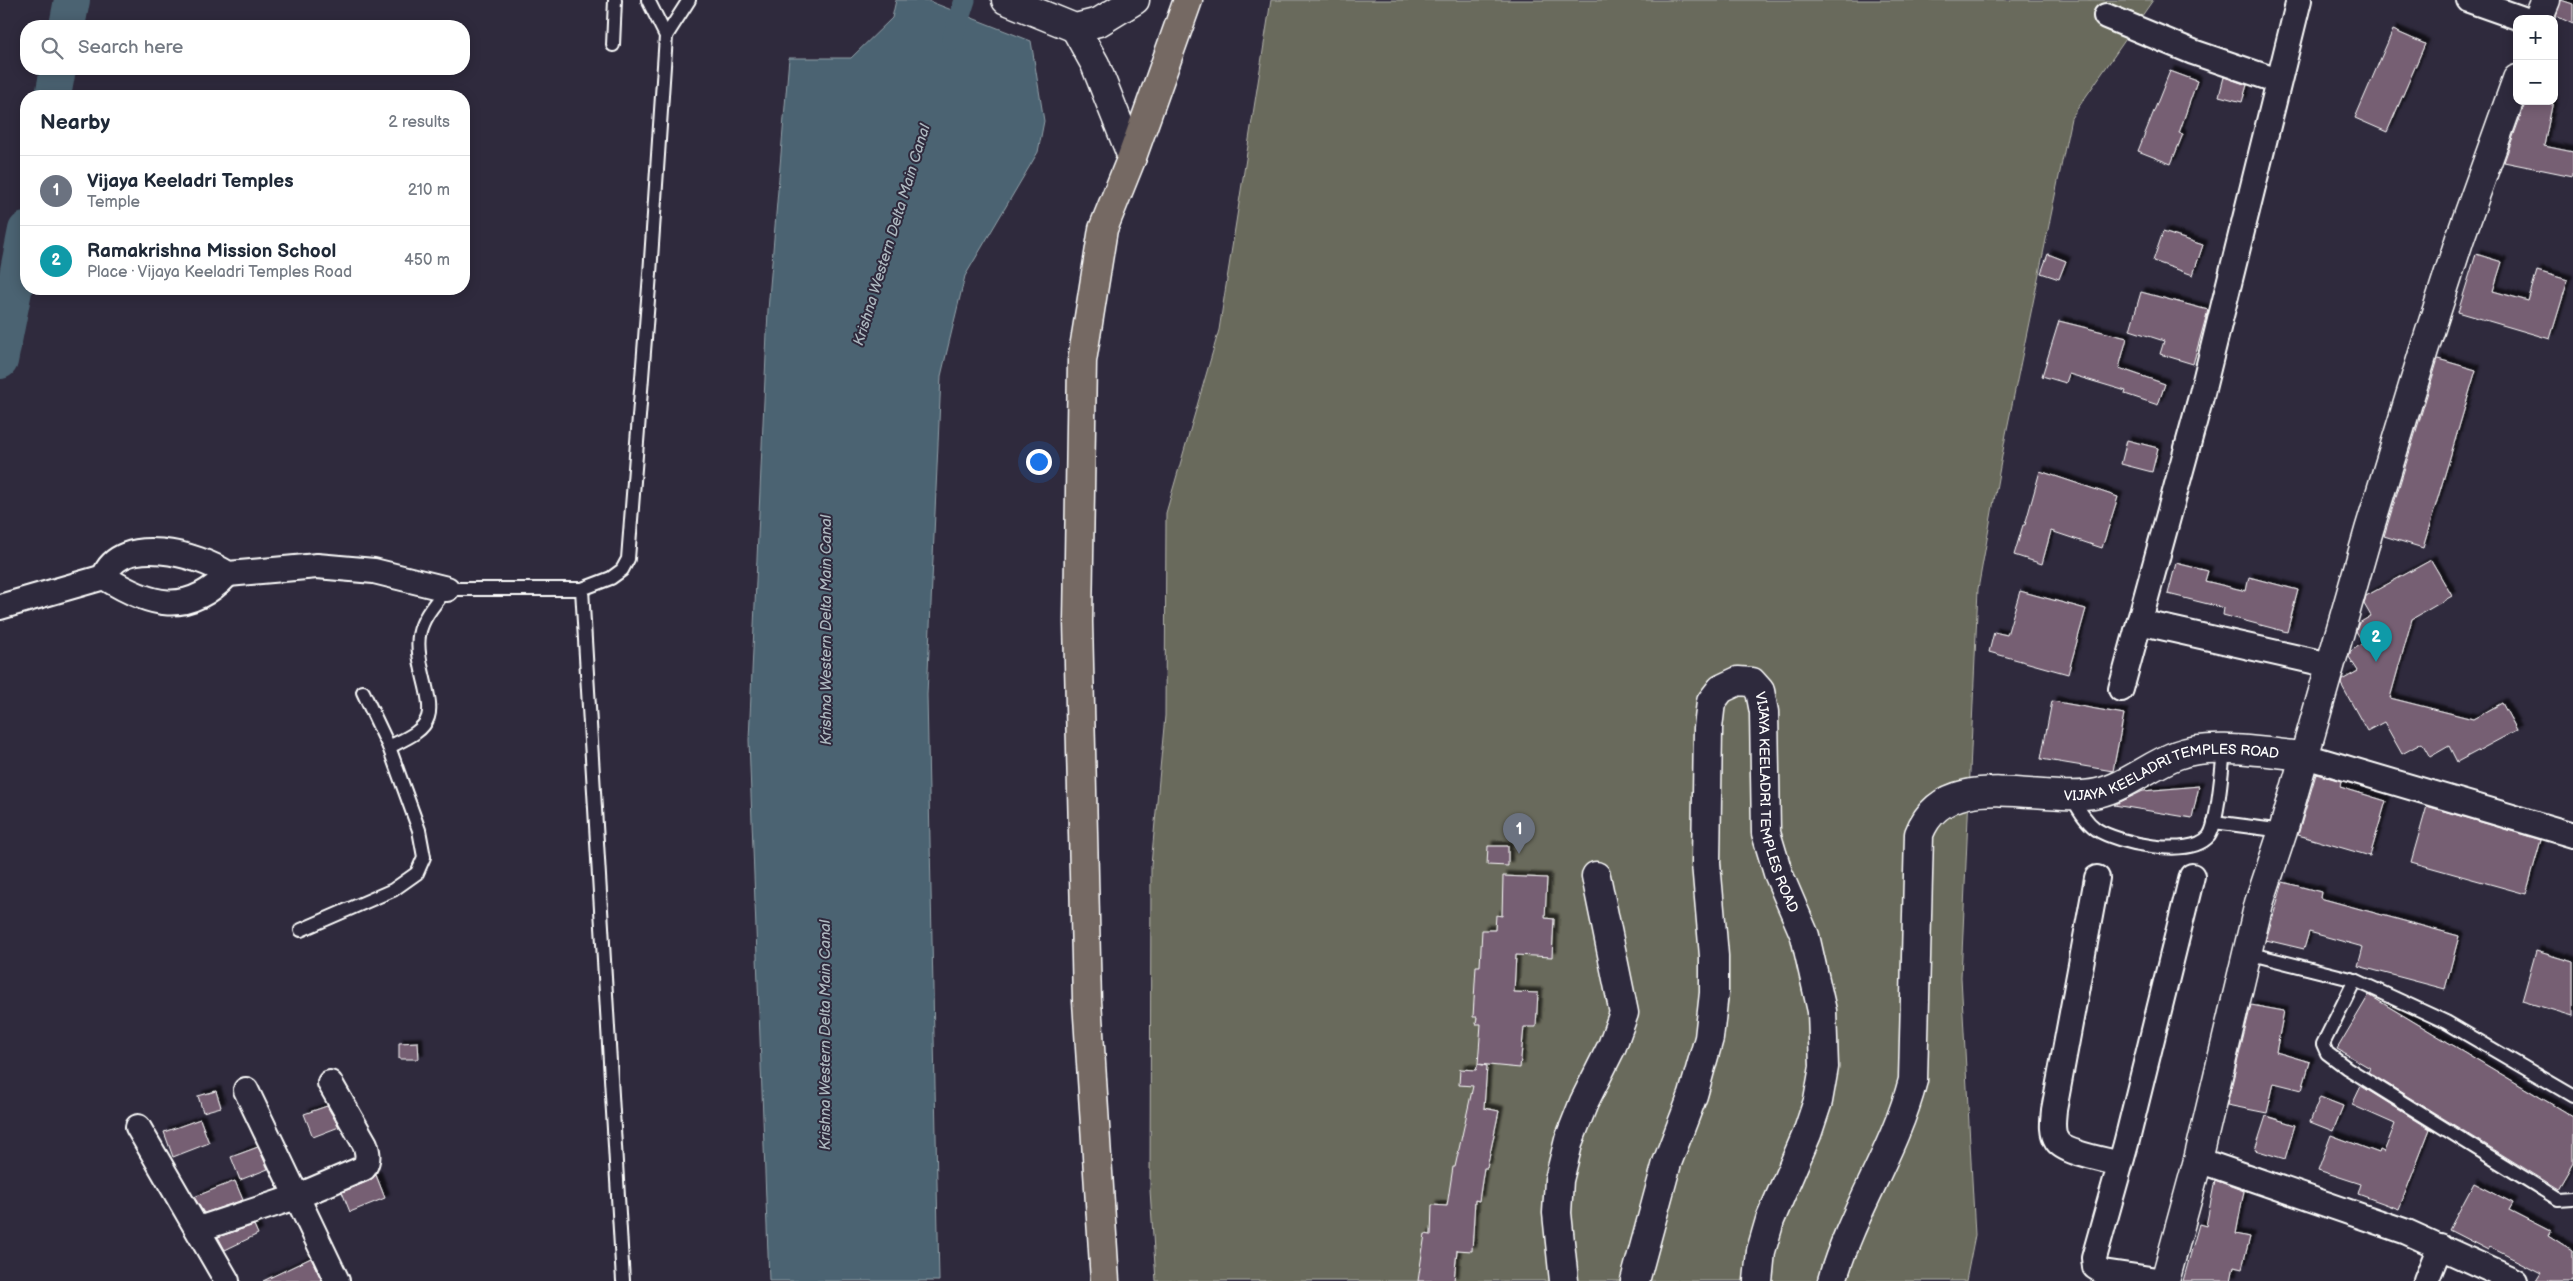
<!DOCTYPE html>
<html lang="en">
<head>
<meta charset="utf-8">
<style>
	body { margin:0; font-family:"Balsamiq Sans",sans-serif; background:#f6f6f7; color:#1f2937 }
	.controls { position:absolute; right:15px; top:15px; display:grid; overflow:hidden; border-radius:10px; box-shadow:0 2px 12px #0003 }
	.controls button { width:45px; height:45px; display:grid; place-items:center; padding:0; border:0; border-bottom:1px solid #e0e1e3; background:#fff; color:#1f2937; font:25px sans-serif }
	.you { position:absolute; left:1038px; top:461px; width:18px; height:18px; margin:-12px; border:4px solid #fff; border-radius:50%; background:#1a73e8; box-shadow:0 0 0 8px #1a73e833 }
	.badge { display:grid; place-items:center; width:32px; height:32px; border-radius:50%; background:#ea580c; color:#fff; font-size:16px; font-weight:700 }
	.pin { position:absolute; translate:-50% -41px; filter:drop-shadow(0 1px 2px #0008) }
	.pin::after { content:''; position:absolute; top:26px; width:18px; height:15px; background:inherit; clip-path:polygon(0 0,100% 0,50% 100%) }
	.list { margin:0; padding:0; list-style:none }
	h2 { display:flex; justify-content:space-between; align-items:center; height:65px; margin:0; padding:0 20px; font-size:21px }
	h2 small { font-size:16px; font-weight:400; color:#747a83 }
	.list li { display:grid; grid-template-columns:32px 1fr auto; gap:15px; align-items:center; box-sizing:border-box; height:70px; padding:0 20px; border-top:1px solid #e0e1e3 }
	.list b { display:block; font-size:19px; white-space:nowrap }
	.list p { margin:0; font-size:16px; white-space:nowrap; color:#747a83 }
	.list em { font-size:16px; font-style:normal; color:#747a83 }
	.icon { flex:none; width:28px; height:28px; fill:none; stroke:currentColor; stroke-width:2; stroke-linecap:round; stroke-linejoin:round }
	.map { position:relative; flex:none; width:2573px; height:1281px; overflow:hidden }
	.search { position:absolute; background:#fff; box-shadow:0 2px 12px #0003; left:20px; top:20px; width:450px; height:55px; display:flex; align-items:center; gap:12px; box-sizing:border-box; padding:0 18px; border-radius:20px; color:#747a83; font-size:19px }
	.panel { position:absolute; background:#fff; box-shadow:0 2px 12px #0003; left:20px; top:90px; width:450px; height:205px; border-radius:20px }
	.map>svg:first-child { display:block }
	.green { fill:#696a5b; stroke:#b4b4ad }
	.water { fill:#4b6472; stroke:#93a2aa }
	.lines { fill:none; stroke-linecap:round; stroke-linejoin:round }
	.canal { stroke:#4b6472; stroke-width:21 }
	.river { stroke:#4b6472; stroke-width:36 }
	.building { fill:#765f73; stroke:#fff; filter:url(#shadow) }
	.lane-casing { stroke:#fff; stroke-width:16 }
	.street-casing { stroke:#fff; stroke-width:28 }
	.secondary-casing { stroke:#fff; stroke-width:31 }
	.primary-casing { stroke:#fff; stroke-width:31 }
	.lane { stroke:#2f2a3d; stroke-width:12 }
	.street { stroke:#2f2a3d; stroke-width:24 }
	.secondary { stroke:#2f2a3d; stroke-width:28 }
	.primary { stroke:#756964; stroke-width:28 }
	.labels { text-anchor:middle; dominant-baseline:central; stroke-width:4; stroke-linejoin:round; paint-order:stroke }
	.street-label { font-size:14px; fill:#fff; stroke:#2f2a3d }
	.water-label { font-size:15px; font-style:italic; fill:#aeb9c0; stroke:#2f2a3d }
</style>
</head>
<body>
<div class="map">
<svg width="2573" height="1281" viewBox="0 0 2573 1281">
	<defs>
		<filter id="shadow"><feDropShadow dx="4.5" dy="-4.5" stdDeviation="1" flood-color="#0009"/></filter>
	</defs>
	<rect width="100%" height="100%" fill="#2f2a3d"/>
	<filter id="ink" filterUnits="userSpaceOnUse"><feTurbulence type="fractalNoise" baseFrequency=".02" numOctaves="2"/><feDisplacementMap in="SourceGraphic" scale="10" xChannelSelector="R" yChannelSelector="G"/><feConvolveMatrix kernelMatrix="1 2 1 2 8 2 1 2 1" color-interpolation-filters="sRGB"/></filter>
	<g filter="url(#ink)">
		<path class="green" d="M1271 0H2153L2071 118 2006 434 1978 589 1961 977 1975 1235 1966 1281H1156L1150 1190 1151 865 1165 716 1166 513 1219 330Z"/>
		<path class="water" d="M896 0H926L1031 41 1044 121 1038 152 965 276 941 376 927 695 939 1281H769L749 740 768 310 789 58H851L892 18Z"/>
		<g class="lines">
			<path class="canal" d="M952 40 965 0"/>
			<g class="river">
				<path d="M67 26 72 0"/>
				<path d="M53 96 58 69"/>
				<path d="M0 361 26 230"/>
			</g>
		</g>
		<g class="building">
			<path d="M2561 0 2573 4V24L2556 16Z"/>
			<path d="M2393 30 2425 44 2387 132 2355 118Z"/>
			<path d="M2170 71 2197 81 2179 133 2183 134 2171 164 2138 151Z"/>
			<path d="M2224 77 2247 85 2242 102 2219 96Z"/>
			<path d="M2526 101H2553L2544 146 2573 152V176L2504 162Z"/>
			<path d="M2163 232 2203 245 2193 275 2153 261Z"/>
			<path d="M2048 254 2066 261 2059 279 2041 273Z"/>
			<path d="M2476 254 2502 262 2493 291 2528 301 2537 271 2568 280 2550 339 2458 312Z"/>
			<path d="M2141 292 2208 310 2193 364 2160 354 2164 341 2130 330Z"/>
			<path d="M2059 321 2127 338 2119 368 2165 384 2158 405 2125 394 2126 391 2069 374 2066 383 2042 376Z"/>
			<path d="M2438 359 2476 370 2423 548 2384 536Z"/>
			<path d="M2127 440 2158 448 2152 472 2121 464Z"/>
			<path d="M2040 471 2118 497 2102 548 2051 531 2042 564 2014 555 2023 525H2025Z"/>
			<path d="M2431 560 2452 596 2412 619 2390 698 2473 719 2502 703 2517 730 2457 762 2449 746 2430 757 2422 743 2402 754 2384 722 2367 731 2341 684 2342 680 2358 671 2349 657 2351 651 2363 643 2356 631 2359 623 2371 616 2364 604 2366 596Z"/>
			<path d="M2176 563 2208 571 2205 581 2246 591 2249 577 2298 590 2287 632 2223 615 2224 608 2168 594Z"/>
			<path d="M2020 591 2086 609 2068 674 1989 652 1994 632 2007 635Z"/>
			<path d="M2052 701 2124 714 2113 771 2041 759Z"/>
			<path d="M2316 774 2341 781 2340 787 2386 801 2370 856 2298 835Z"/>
			<path d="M2199 786 2192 818 2114 805 2143 791Z"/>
			<path d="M2427 806 2541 840 2526 894 2411 862Z"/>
			<path d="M1488 846H1508V866L1487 865Z"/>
			<path d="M1503 876 1547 878 1545 918 1554 919 1552 957 1516 955 1514 992 1538 993 1536 1027H1524L1520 1068 1478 1064 1481 1024H1476L1477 1017H1473L1476 966H1480L1482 930H1495L1496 915 1502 916Z"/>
			<path d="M2283 882 2321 892 2320 898 2459 936 2445 989 2358 966 2363 947 2309 932 2304 949 2266 940Z"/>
			<path d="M2536 951 2573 962V1016L2522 1001Z"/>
			<path d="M2369 995 2573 1117V1163L2558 1189 2368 1072 2370 1068 2337 1049Z"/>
			<path d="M2251 1005 2284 1011 2276 1052 2310 1062 2302 1090 2274 1083 2267 1113 2227 1105Z"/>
			<path d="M418 1042 419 1059H399V1043Z"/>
			<path d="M1478 1064 1487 1066 1484 1108 1499 1111 1487 1168H1484L1479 1201 1475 1200 1472 1251 1457 1250 1454 1281H1418L1425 1234 1431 1235 1432 1205 1447 1206 1453 1167H1455L1473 1086 1459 1085 1460 1069 1476 1070Z"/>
			<path d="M2361 1086 2430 1129 2399 1209 2358 1194 2361 1184 2318 1170 2331 1135 2379 1153 2380 1150 2384 1152 2395 1124 2352 1105Z"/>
			<path d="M216 1091 221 1107 203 1112 198 1096Z"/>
			<path d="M2320 1097 2343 1106 2333 1131 2310 1122Z"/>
			<path d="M327 1106 339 1127 313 1137 304 1114Z"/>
			<path d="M2266 1116 2295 1125 2285 1159 2255 1150Z"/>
			<path d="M200 1119 209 1143 173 1157 164 1132Z"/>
			<path d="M258 1147 268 1169 240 1180 231 1157Z"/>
			<path d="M376 1175 385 1198 350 1212 342 1192 369 1181Z"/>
			<path d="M2215 1180 2244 1191 2236 1234 2250 1237 2242 1268 2234 1266 2231 1281H2183L2199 1224 2206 1226Z"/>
			<path d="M235 1181 243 1200 204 1213 194 1197Z"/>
			<path d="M2474 1183 2513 1203 2509 1210 2550 1231 2548 1235 2573 1251V1281H2536L2541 1273 2490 1247 2488 1250 2449 1230Z"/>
			<path d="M254 1225 258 1234 225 1250 218 1237Z"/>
			<path d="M311 1258 322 1281H263Z"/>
		</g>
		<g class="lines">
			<defs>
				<g id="lane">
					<path d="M666 36 689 0"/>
					<path d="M613 45 615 0"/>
					<path d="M582 589 623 1281"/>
					<path d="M389 747C402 740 423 733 428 717 431 708 428 696 426 687 414 638 413 628 447 589H582L611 578 622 570 628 559 650 274 666 36 648 0"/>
					<path d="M2071 796C2078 808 2085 821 2096 829 2117 843 2190 859 2209 836 2218 824 2222 767 2224 750"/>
					<path d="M2214 822 2283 831"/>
					<path d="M301 930 393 890 417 873 424 857 419 830 389 747 363 692"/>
					<path d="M2247 953 2355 980 2446 1022 2573 1096"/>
					<path d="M2355 980 2323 1044 2327 1053 2347 1068 2558 1199 2573 1198"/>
				</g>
				<g id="street">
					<path d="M2469 0 2523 19"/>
					<path d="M2106 16 2193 52 2278 81"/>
					<path d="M104 577C120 533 199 554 228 574L317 566 374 571 447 589"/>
					<path d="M0 607 104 577C150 606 187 617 228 574"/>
					<path d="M2139 622 2330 665"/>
					<path d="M2121 689 2201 397 2299 0"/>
					<path d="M2305 756 2573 835"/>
					<path d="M2097 878 2054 1110C2053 1121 2051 1132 2057 1141 2064 1153 2106 1160 2120 1164"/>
					<path d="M246 1090 337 1281"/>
					<path d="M138 1127 227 1281"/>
					<path d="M2198 1160 2407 1232 2515 1281"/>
					<path d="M199 1229 296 1197 364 1168C369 1159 368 1153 365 1144L330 1083"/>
					<path d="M2164 1281 2103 1272 2095 1267 2094 1258 2126 1144 2192 876"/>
					<path d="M2426 1281 2440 1246"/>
				</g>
				<g id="secondary">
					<path d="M1006 0 1075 28 1099 22 1135 0"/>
					<path d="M2538 19 2546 0"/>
					<path d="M1075 28 1095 64 1132 157"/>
					<path d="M1564 1281 1557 1213 1559 1180 1569 1140 1584 1102 1612 1046 1624 1013 1596 876"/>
					<path id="s1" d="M1635 1281 1667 1163 1693 1095 1709 1038 1714 993V956L1706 863 1708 728 1711 702 1721 689 1738 681 1752 682 1760 691 1764 712 1766 833 1778 873 1805 936 1822 1011 1824 1067 1818 1101 1807 1134 1770 1220 1761 1251 1758 1281"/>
					<path id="s2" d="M1832 1281C1852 1211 1895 1151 1913 1080L1919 834C1946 763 2043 805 2098 793 2127 786 2150 765 2177 755 2211 742 2268 753 2305 756"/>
					<path d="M2165 1281 2198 1160 2259 903 2283 831 2369 530 2424 350 2460 238 2517 79"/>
				</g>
				<path id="primary" d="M1105 1281 1087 1001 1078 622 1082 361 1103 229 1132 157 1188 0"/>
			</defs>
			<use href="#lane" class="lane-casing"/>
			<use href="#street" class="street-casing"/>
			<use href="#secondary" class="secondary-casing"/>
			<use href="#primary" class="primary-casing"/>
			<use href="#lane" class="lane"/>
			<use href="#street" class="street"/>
			<use href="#secondary" class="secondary"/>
			<use href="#primary" class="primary"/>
		</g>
	</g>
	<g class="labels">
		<g class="street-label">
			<text stroke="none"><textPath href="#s2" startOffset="738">VIJAYA KEELADRI TEMPLES ROAD</textPath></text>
			<text stroke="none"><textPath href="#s1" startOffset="766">VIJAYA KEELADRI TEMPLES ROAD</textPath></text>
		</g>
		<g class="water-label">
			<text transform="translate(892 235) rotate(-73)">Krishna Western Delta Main Canal</text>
			<text transform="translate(826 630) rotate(-90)">Krishna Western Delta Main Canal</text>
			<text transform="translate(825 1035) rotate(-90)">Krishna Western Delta Main Canal</text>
		</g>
	</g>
</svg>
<div class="controls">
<button>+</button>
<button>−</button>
</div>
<div class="you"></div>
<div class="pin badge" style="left:1519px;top:854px;background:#6b7280">1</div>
<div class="pin badge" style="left:2376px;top:662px;background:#0f9aa8">2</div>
<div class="search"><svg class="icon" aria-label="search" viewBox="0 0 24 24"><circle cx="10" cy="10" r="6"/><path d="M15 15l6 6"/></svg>Search here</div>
<section class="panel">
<h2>Nearby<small>2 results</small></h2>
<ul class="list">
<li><span class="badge" style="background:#6b7280">1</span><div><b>Vijaya Keeladri Temples</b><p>Temple</p></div><em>210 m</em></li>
<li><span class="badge" style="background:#0f9aa8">2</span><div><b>Ramakrishna Mission School</b><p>Place · Vijaya Keeladri Temples Road</p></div><em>450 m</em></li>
</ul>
</section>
</div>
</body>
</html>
